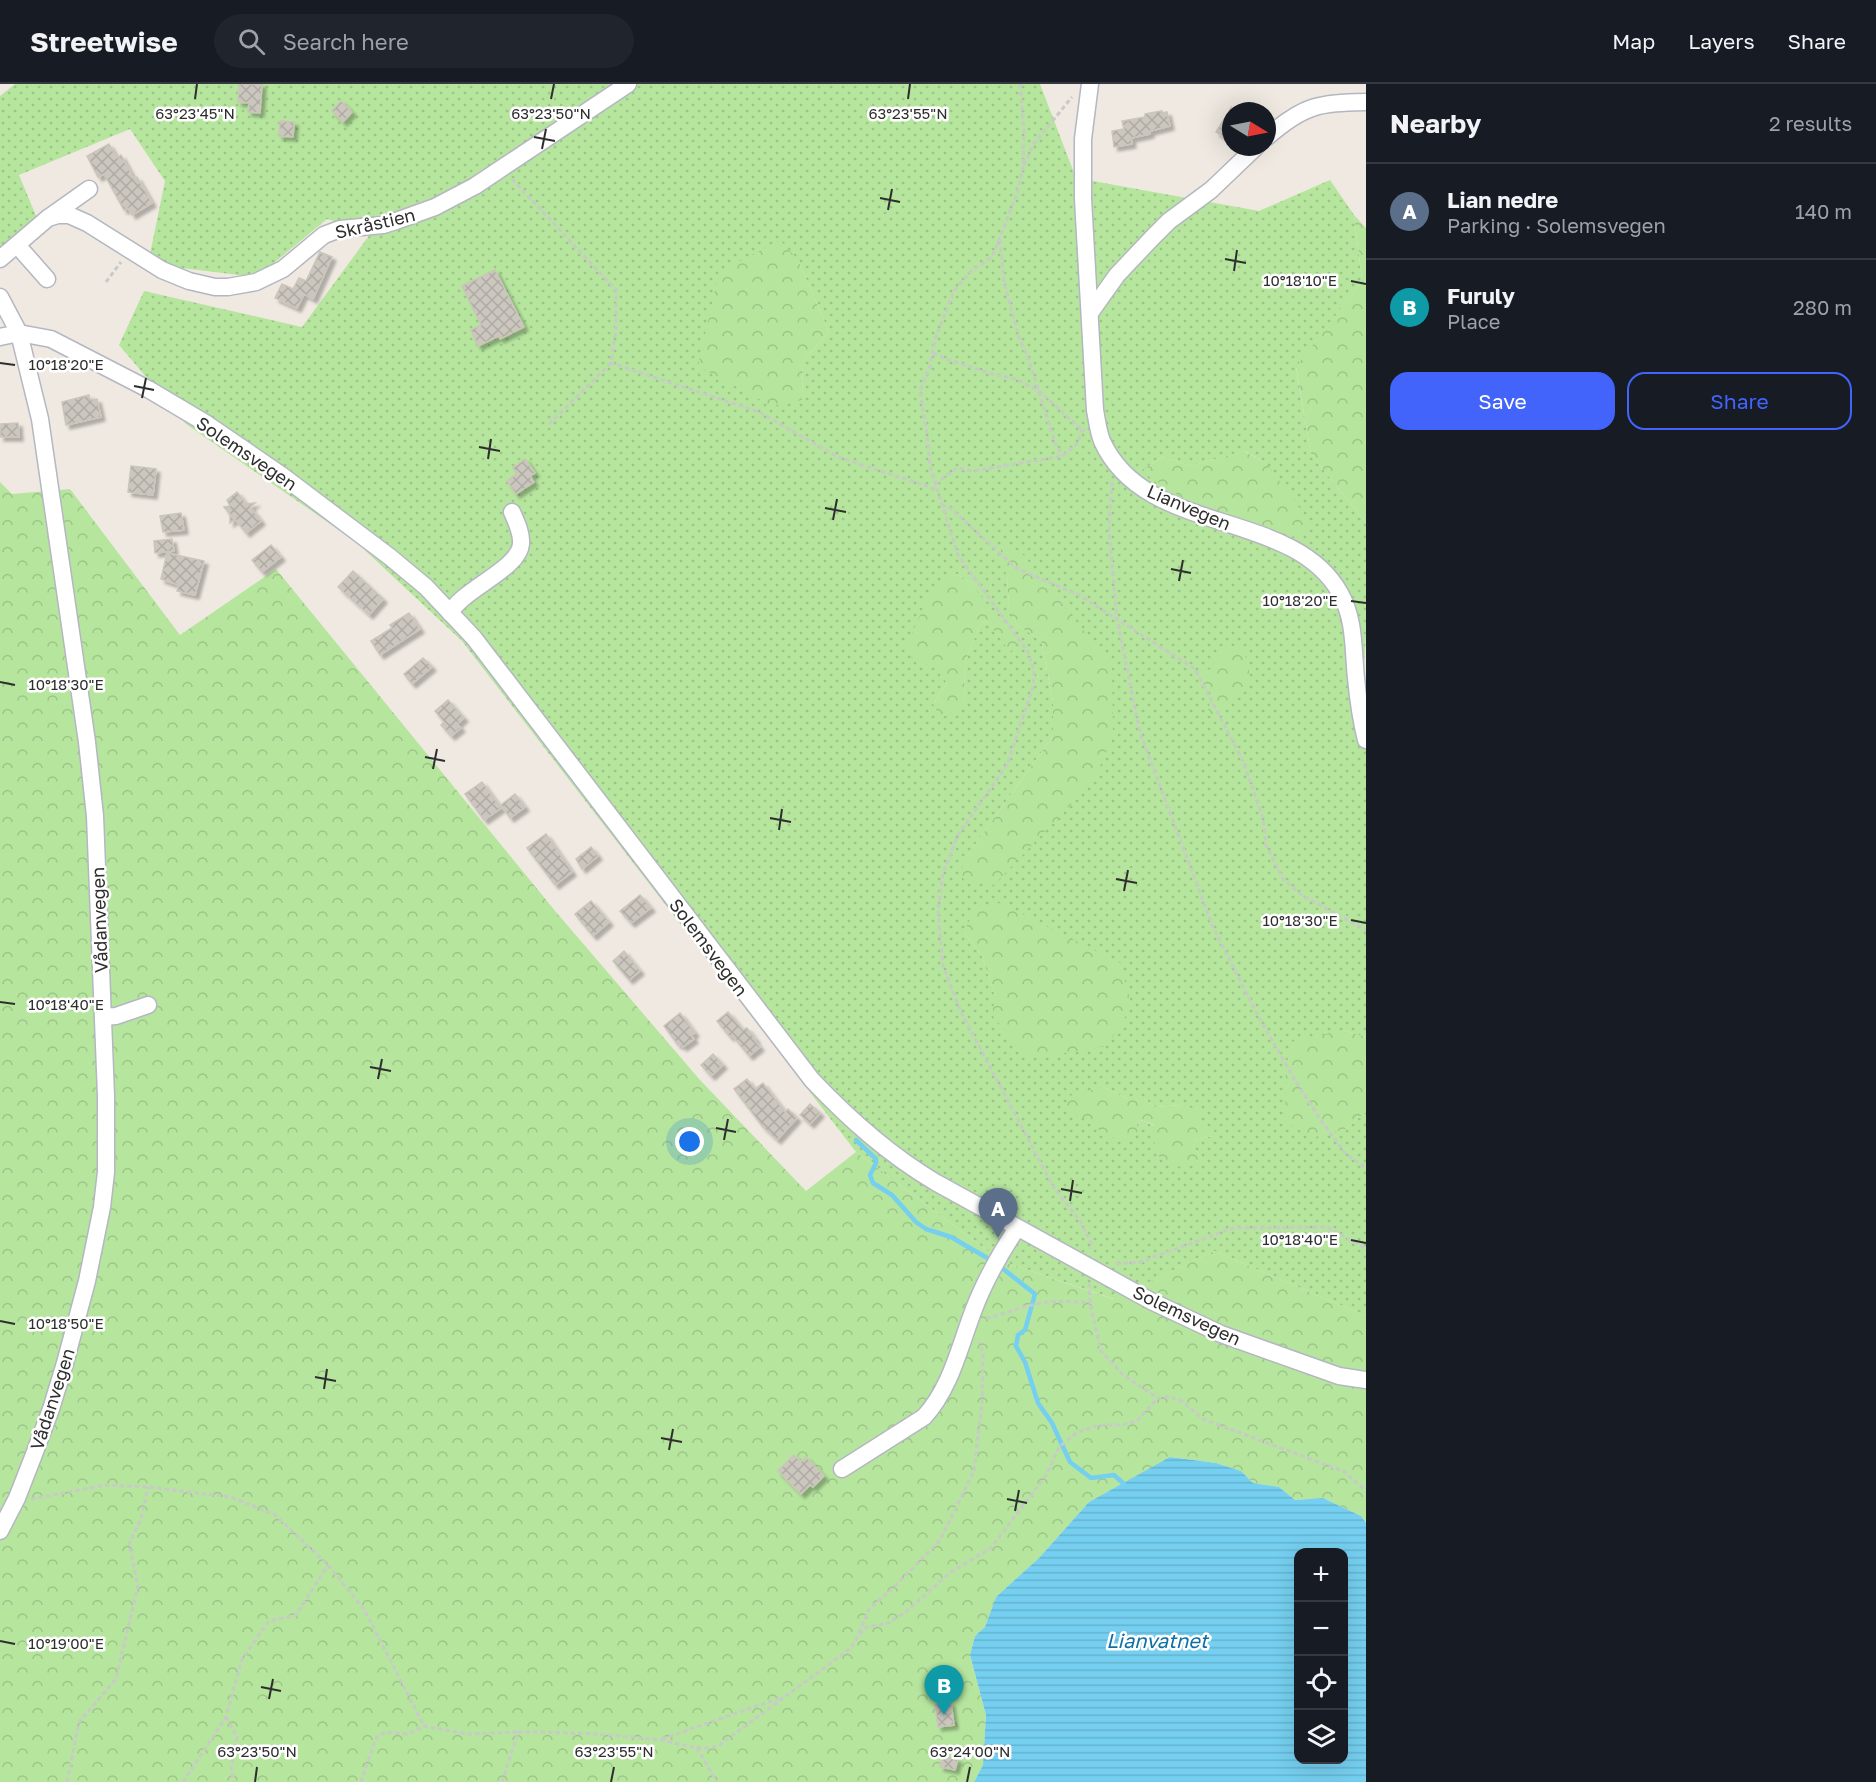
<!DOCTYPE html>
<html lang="en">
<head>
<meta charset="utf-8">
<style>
	body { margin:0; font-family:"Golos Text",sans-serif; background:#20242c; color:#f1f3f6 }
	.controls { position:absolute; right:18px; bottom:18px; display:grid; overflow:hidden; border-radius:12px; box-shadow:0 6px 24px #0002 }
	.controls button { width:54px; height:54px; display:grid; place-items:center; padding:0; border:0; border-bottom:2px solid #363941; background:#171b24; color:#f1f3f6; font:30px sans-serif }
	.compass { position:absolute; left:1222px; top:18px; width:54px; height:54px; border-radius:50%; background:#171b24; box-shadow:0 6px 24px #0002; rotate:100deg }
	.you { position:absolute; left:690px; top:1058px; width:21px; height:21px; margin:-15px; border:4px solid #fff; border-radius:50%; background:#1a73e8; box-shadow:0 0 0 9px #1a73e833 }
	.badge { display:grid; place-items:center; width:39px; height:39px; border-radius:50%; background:#4264fb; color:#fff; font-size:20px; font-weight:700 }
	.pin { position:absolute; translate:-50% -50px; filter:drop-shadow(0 2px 3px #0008) }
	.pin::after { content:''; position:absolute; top:32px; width:21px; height:18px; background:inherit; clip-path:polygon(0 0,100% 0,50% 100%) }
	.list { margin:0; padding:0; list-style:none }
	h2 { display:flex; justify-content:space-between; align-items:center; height:78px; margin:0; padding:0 24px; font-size:26px }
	h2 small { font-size:20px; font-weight:400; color:#9ea1a6 }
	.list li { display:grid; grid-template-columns:39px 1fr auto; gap:18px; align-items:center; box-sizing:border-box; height:96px; padding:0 24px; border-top:2px solid #363941 }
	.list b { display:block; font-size:22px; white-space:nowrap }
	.list p { margin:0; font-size:20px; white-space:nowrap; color:#9ea1a6 }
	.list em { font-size:20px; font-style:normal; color:#9ea1a6 }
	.actions { display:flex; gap:12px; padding:18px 24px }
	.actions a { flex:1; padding:14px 0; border:2px solid #4264fb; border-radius:18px; text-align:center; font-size:21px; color:#4264fb }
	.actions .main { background:#4264fb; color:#fff }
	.icon { flex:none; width:33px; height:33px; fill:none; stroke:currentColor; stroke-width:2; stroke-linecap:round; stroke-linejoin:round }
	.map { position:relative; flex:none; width:1366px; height:1698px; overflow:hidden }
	header { display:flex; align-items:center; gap:36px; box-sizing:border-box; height:84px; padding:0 30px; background:#171b24; border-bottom:2px solid #363941 }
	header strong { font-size:28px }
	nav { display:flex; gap:33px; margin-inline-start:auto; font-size:21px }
	.search { width:420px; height:54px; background:#20242c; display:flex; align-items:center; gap:15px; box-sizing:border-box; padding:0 21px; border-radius:33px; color:#9ea1a6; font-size:22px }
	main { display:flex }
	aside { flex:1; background:#171b24 }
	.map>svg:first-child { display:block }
	.grass { fill:url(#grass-dots); fill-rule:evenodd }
	.forest { fill:url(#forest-crowns) }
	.water { fill:url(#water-rules); fill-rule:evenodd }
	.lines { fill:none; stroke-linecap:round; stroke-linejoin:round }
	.stream { stroke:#75cff0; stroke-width:4.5 }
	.building { fill:url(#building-cross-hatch); stroke:#cbc5ba; stroke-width:1.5; filter:url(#shadow) }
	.minor-casing { stroke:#b4b7c1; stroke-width:19 }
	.path { stroke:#c9c9c9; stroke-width:3; stroke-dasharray:4.5 3; stroke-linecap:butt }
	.minor { stroke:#fff; stroke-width:16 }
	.ticks { fill:none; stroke:#2e2e2e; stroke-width:2 }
	.labels { text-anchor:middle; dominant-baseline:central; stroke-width:5; stroke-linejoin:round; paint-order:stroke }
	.street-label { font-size:18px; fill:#2e2e2e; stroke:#fff }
	.water-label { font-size:20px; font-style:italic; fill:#0d6fa3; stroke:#fff }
	.ticks-label { font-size:15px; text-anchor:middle; fill:#2e2e2e; stroke:#fff; stroke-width:5; stroke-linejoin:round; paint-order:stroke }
</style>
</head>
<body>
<header>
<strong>Streetwise</strong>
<div class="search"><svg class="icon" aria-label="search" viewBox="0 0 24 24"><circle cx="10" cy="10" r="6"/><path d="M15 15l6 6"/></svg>Search here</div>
<nav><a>Map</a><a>Layers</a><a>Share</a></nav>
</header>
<main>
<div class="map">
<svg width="1366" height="1698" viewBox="0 0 1366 1698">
	<defs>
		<pattern id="grass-dots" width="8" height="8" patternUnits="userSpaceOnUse" patternTransform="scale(1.5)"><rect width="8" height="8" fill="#b6e59e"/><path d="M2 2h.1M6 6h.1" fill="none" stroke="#9dc588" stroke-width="1.8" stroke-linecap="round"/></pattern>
		<pattern id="forest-crowns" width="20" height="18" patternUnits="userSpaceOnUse" patternTransform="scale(1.5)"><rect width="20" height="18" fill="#b6e59e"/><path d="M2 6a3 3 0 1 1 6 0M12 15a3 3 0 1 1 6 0" fill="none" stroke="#9dc588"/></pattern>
		<pattern id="water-rules" width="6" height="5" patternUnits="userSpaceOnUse" patternTransform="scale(1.5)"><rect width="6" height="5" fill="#75cff0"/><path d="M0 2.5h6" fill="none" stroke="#66b2ce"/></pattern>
		<pattern id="building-cross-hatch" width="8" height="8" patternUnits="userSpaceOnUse" patternTransform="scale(1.5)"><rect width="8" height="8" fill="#cbc7bf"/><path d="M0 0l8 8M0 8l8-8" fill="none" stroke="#afaba4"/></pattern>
		<filter id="shadow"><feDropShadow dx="4" dy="4" stdDeviation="1.5" flood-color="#0004"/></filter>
	</defs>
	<rect width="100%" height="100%" fill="#efe9e1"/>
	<path class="grass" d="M15 0H1040L1076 94 1259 127 1330 96 1354 131 1362 197 1296 284 1311 370 1366 439V553L1362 613 1366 628V953L1343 946 1345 1045 1366 1028V1232L1214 1167 1114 1215 1001 1177 856 1068 462 557 355 457 186 340 119 261 144 207 302 243 371 149 327 135 257 193 148 180 165 97 130 45 19 91 39 139 0 165V12ZM798 176 829 248 803 277 802 316ZM1245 367 1266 379 1140 387 1163 373 1191 382ZM1020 468 1111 582 962 779 1053 652V617L1041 556 1017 541 1009 524 1007 491ZM957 490 972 500 1010 567 987 537 981 539 964 580 965 621 933 620 947 599 932 579 931 507ZM964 848 1107 962 995 912 982 872ZM1103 1003 1128 1015H1144L1155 1023 1182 1021 1213 1052 1195 1056 1193 1063 1203 1076 1154 1056 1155 1042 1141 1036 1137 1039Z"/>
	<g class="forest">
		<path d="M1354 131 1366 144V439L1311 370 1296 283 1362 197Z"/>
		<path d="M780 156 798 176 829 248 803 277 802 316 772 322 698 282 719 188Z"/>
		<path d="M1244 367 1266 379 1313 442 1290 454 1183 414 1140 387 1163 373 1191 382Z"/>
		<path d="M0 398 12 410 70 405 180 551 276 485 556 828 700 996 806 1107 856 1068 1001 1177 1113 1215 1214 1167 1366 1232V1439L1361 1432 1323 1414 1295 1416 1279 1403 1253 1399 1241 1387 1216 1379 1171 1373 1089 1418 1039 1474 996 1513 985 1543 975 1552 970 1571 986 1631 983 1681 974 1698H0Z"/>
		<path d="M1003 462 1020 467 1112 582 1113 653 1094 696 994 801 963 795 962 779 1053 652V617L1041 556 1017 541 1009 525 1007 491 997 475Z"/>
		<path d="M957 490 972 500 1018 561 1010 568 987 537 981 539 964 580 965 621 941 634 933 620 947 599 932 580H917L905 565 931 506Z"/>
		<path d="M1241 560 1249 583V599L1225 618 1222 629 1213 634 1208 625 1213 609 1203 603 1197 592 1203 586 1213 585 1214 577 1221 565Z"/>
		<path d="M1000 819 1120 879 1132 922 1107 962 1029 975 992 931 995 912 982 872 964 848 975 824Z"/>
		<path d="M1343 946 1366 953V1028L1345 1045 1312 1054 1285 1037 1286 984 1291 958Z"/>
		<path d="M1103 1003 1128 1015H1144L1155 1023 1182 1021 1199 1026 1201 1036 1215 1048 1213 1052 1195 1056 1193 1063 1203 1076C1184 1088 1174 1083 1157 1071L1154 1056V1041L1141 1036 1137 1039 1138 1047 1126 1056 1109 1053 1065 1022 1069 1012Z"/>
	</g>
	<path class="water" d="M1170 1373 1216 1379 1241 1387 1253 1399 1279 1403 1295 1416 1323 1414 1361 1432 1366 1439V1698H974L983 1681 986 1631 970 1571 975 1552 985 1543 996 1513 1039 1474 1089 1418ZM1298 1468H1344V1676H1298Z"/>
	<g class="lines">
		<g class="stream">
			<path d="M856 1056 876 1075V1079L870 1091 873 1099 892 1111 916 1138 926 1145 951 1153 989 1175"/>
			<path d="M1002 1184 1035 1210 1025 1246 1018 1251 1016 1262 1025 1278 1038 1319 1052 1339 1070 1378 1091 1394 1114 1391 1124 1400"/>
		</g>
	</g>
	<g class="building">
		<path d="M239 0H262L260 29 248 28 249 19 238 18Z"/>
		<path d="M341 17 352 28 343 38 332 27Z"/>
		<path d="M1231 24V57L1216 48Z"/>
		<path d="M1162 27V29L1167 28 1170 42 1150 47V50L1131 54 1132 60 1114 63 1112 47 1124 45 1122 37 1145 33V30Z"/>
		<path d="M280 37 294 38 293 53 279 52Z"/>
		<path d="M109 60 117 74 121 71 134 95 137 93 152 119 132 131 128 124 124 126 104 90 98 93 87 72Z"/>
		<path d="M320 168 332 173 313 215 304 210 297 224 275 214 282 200 293 205 299 194 306 197Z"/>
		<path d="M495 186 524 243 500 255 499 252 478 262 471 246 481 241 462 202Z"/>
		<path d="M89 311 90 316 97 315 101 333 66 341 62 318Z"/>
		<path d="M18 339 19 353H0L1 340Z"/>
		<path d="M525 375 535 389 530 392 534 398 516 410 507 397 517 390 513 384Z"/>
		<path d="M131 382 156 385 153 411 128 408Z"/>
		<path d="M237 408 246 420 255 419 250 423 261 437 246 449 235 435 230 439V430L224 423 230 422 227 416Z"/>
		<path d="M181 429 184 446 163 448 160 432Z"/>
		<path d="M172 455 174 467 155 469 154 457Z"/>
		<path d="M271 461 281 473 262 488 252 476Z"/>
		<path d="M167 469 204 477 195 511 177 507 179 501 161 495Z"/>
		<path d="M353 487 383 515 369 531 338 503Z"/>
		<path d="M409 529 420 545 380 571 371 557 392 544 390 541Z"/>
		<path d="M423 574 432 583 412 600 404 590Z"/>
		<path d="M448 616 464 634 457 640 461 644 451 652 441 641 444 638 435 627Z"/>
		<path d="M482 698 501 724 484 736 465 710Z"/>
		<path d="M515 710 525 723 510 734 501 721Z"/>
		<path d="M546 750 572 788 555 801 527 764Z"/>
		<path d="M591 763 598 772 582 785 576 775Z"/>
		<path d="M640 811 651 824 631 839 620 827Z"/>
		<path d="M591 817 609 838 593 852 575 830Z"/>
		<path d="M624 867 640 887 629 896 613 877Z"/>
		<path d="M728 928 743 946 747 944 756 956 755 957 760 963 749 972 732 951 730 953 717 937Z"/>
		<path d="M680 929 695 949 691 951 694 955 683 963 680 960 678 961 664 942Z"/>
		<path d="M713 970 723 981 711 992 701 981Z"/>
		<path d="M747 995 755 1005 763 999 785 1028 788 1025 797 1034 777 1056 763 1043 734 1005Z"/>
		<path d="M810 1020 820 1029 810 1040 800 1031Z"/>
		<path d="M794 1371 801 1378 806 1373 824 1392 813 1403 810 1401 801 1410 778 1387Z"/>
		<path d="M951 1619 954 1641 938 1643 935 1621Z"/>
		<path d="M943 1672 958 1675 955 1686 940 1683Z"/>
	</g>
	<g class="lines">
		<defs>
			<g id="minor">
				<path d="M1090 0 1083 55V115L1095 326C1097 336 1098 347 1102 357 1145 453 1293 424 1340 509 1355 535 1353 565 1356 594 1358 615 1361 636 1366 656"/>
				<path d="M1267 53C1304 21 1318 19 1366 18"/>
				<path d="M48 134 89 105"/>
				<path d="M17 161 47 195"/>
				<path d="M0 175 48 134 58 131H69L87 139 162 186 189 197 215 203H228L256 198 283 185 324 151 340 145 383 141 396 137 435 123 475 102 628 0"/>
				<path d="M0 213 19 249 40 335 87 658 95 732 106 1012V1088L102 1123 87 1197 65 1279 51 1325 33 1373 17 1414 0 1447"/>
				<path d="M1090 229 1117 191 1153 153 1169 137 1211 106 1256 63"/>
				<path d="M0 253 19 249 51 255 148 305 207 340 280 390 390 473 426 503 474 554 812 996C850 1036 888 1070 935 1098L1151 1217 1221 1250 1339 1292 1366 1296"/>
				<path d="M450 529C463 505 519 485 521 460 522 449 516 437 512 428"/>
				<path d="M103 933 116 932 148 921"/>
				<path d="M842 1385 924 1333C951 1304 960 1261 974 1225 985 1196 1000 1170 1017 1144"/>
			</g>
		</defs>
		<use href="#minor" class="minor-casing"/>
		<g class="path">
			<path d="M1020 0 1024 46 1023 84 1017 110 992 173 971 187 954 207 935 255 930 282 920 307 927 350 930 382 958 471 1028 568 1034 586 1033 603 1007 681 958 751 943 789 938 827 943 882 961 928 1054 1104 1081 1138 1091 1159 1090 1165"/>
			<path d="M1024 81 1033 61 1072 13"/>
			<path d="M512 95 616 206V244L611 279 759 328 838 373 936 405"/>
			<path d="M1000 156 1004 198 1019 253 1030 279 1055 359 1063 372"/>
			<path d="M106 198 121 178"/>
			<path d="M933 269 946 275 992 290 1016 295 1039 307 1082 346H1085"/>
			<path d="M549 340 611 279"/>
			<path d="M1112 398 1109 446 1117 535 1140 649 1213 843 1256 928 1296 998 1320 1035 1345 1069 1366 1084"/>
			<path d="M935 400 957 384 973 387 1063 372 1077 360 1082 346"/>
			<path d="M941 421 948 422 1016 484 1079 511 1195 585 1243 677 1263 734 1266 761 1283 795 1303 812 1366 846"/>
			<path d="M1116 1180 1140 1178 1233 1144 1327 1143 1366 1165"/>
			<path d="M1089 1199 1090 1219 1101 1267 1123 1291 1158 1314 1168 1313 1182 1317 1203 1335 1345 1388 1366 1407"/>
			<path d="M986 1234C1003 1231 1017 1224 1032 1221 1051 1216 1071 1217 1090 1219"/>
			<path d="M31 1415 106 1401 148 1403 231 1413 275 1431 328 1481 364 1525 424 1642 467 1650 518 1648"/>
			<path d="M859 1549 869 1525 892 1505 940 1456 974 1387 982 1321 983 1268 979 1258"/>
			<path d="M226 1633 237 1653 231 1684 234 1698"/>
			<path d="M662 1655 783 1613"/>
			<path d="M697 1664 717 1698"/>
			<path d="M67 1698 79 1638 116 1595 138 1502 129 1460 141 1435 148 1403"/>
			<path d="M183 1698 226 1633 242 1575 269 1537 296 1531 328 1481"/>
			<path d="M361 1698 376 1654 385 1648 408 1650 424 1642"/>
			<path d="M502 1698 518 1648C565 1648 611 1650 658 1656 678 1658 697 1668 718 1662L851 1564 858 1552 867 1543 889 1539 908 1526 951 1488 991 1464 1047 1390 1059 1363 1078 1348 1099 1341H1123L1137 1337 1158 1314"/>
		</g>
		<use href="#minor" class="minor"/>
	</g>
	<path class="ticks" d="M195 15 197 0M551 15 554 0M908 15 910 0M534 53 555 57M542 65 546 45M880 114 900 118M888 126 892 105M1225 175 1246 179M1234 187 1237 166M1351 197 1366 200M0 279 15 281M134 302 154 306M142 314 146 294M479 363 500 367M488 375 491 355M825 424 846 428M833 436 837 415M1171 485 1191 489M1179 497 1183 476M1351 517 1366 519M0 598 15 601M425 673 445 677M433 685 437 665M770 734 791 738M779 746 782 725M1116 795 1137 799M1124 807 1128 786M1351 836 1366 839M0 918 15 920M370 983 391 987M378 995 382 975M716 1044 736 1048M724 1056 728 1035M1061 1105 1082 1109M1070 1117 1073 1096M1351 1156 1366 1159M0 1237 15 1240M315 1293 336 1297M324 1305 327 1285M661 1354 682 1358M669 1366 673 1345M1007 1415 1027 1419M1015 1427 1019 1406M0 1557 15 1560M261 1603 281 1607M269 1615 273 1595M255 1698 257 1683M611 1698 614 1683M967 1698 970 1683"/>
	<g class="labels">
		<g class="street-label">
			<text transform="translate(375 139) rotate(-13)">Skråstien</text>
			<text transform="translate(247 369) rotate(34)">Solemsvegen</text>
			<text transform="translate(1189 423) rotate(23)">Lianvegen</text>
			<text transform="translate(99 836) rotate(-92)">Vådanvegen</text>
			<text transform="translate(709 863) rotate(53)">Solemsvegen</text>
			<text transform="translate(1187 1231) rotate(25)">Solemsvegen</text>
			<text transform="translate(52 1315) rotate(-72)">Vådanvegen</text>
		</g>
		<g class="water-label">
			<text x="1157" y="1556">Lianvatnet</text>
		</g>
	</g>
	<g class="ticks-label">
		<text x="195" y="35">63°23'45"N</text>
		<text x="551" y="35">63°23'50"N</text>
		<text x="908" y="35">63°23'55"N</text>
		<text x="1300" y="202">10°18'10"E</text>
		<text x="66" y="286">10°18'20"E</text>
		<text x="1300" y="522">10°18'20"E</text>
		<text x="66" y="606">10°18'30"E</text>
		<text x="1300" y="842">10°18'30"E</text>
		<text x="66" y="926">10°18'40"E</text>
		<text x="1300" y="1161">10°18'40"E</text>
		<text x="66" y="1245">10°18'50"E</text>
		<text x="66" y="1565">10°19'00"E</text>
		<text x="257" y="1673">63°23'50"N</text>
		<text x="614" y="1673">63°23'55"N</text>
		<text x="970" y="1673">63°24'00"N</text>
	</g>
</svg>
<div class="controls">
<button>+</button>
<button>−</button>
<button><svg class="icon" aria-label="locate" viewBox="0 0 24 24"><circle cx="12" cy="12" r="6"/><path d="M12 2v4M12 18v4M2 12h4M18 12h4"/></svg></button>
<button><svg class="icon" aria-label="layers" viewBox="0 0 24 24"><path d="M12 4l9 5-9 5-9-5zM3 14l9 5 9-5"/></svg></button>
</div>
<svg class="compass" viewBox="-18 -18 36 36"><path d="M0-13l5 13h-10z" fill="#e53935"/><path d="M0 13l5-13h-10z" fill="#9ea1a6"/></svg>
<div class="you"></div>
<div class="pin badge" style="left:998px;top:1154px;background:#5c6f8a">A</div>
<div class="pin badge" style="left:944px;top:1631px;background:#0f9aa8">B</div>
</div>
<aside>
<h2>Nearby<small>2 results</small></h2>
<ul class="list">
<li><span class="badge" style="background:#5c6f8a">A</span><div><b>Lian nedre</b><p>Parking · Solemsvegen</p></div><em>140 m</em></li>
<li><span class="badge" style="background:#0f9aa8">B</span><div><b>Furuly</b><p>Place</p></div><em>280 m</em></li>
</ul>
<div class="actions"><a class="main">Save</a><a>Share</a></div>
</aside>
</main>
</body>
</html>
